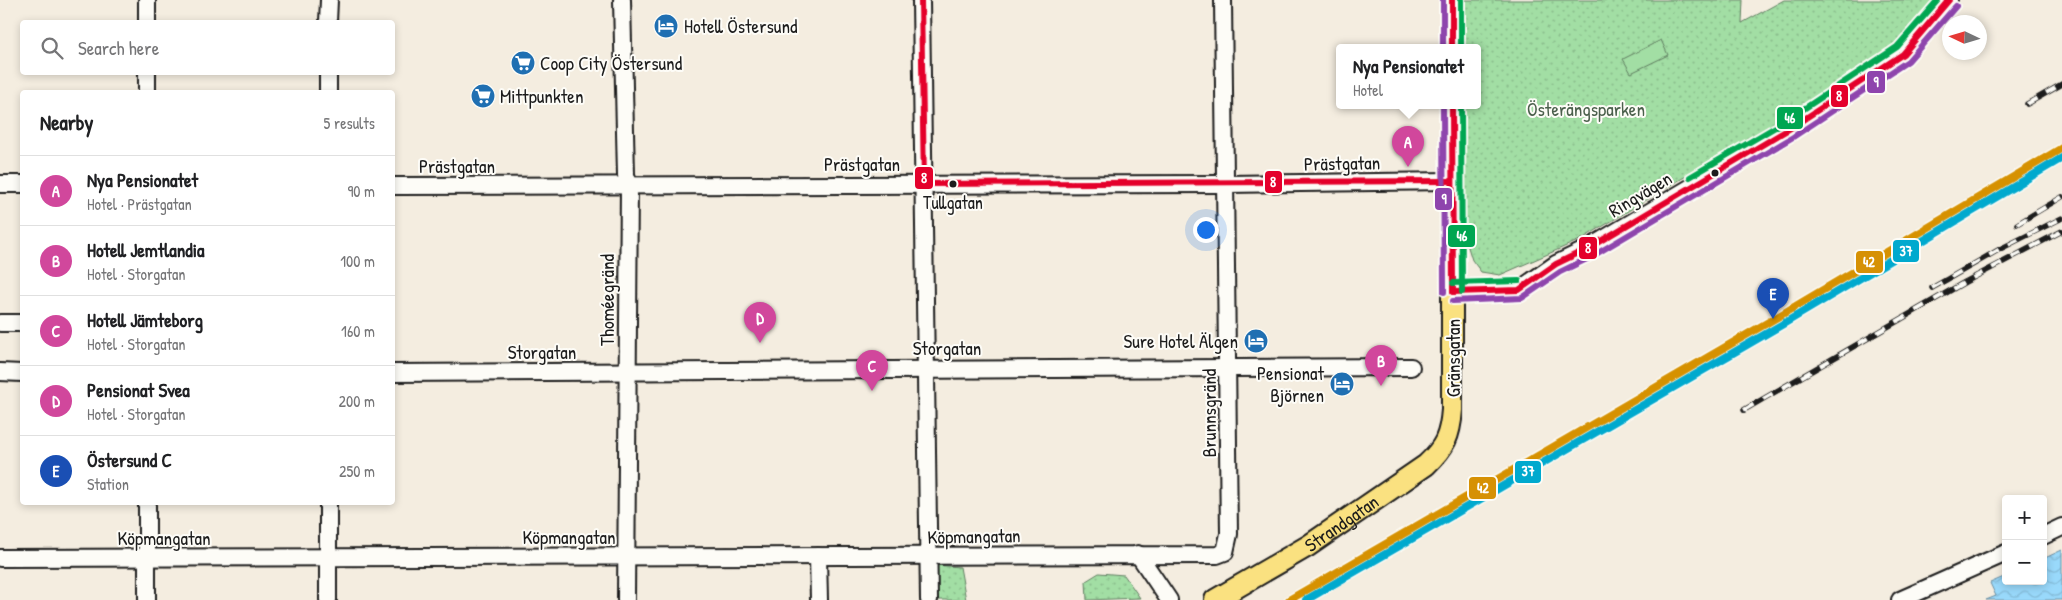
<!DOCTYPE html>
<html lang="en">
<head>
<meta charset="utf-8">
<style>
	body { margin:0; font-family:"Patrick Hand",sans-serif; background:#f6f6f6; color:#202124 }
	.controls { position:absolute; right:15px; bottom:15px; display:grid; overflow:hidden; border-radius:5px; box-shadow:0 2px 8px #0003 }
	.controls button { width:45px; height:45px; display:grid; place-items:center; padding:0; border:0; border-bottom:1px solid #e0e0e0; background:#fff; color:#202124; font:25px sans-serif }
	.compass { position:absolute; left:1942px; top:15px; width:45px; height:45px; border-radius:50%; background:#fff; box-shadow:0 2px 8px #0003; rotate:274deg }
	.you { position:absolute; left:1205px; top:229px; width:18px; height:18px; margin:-12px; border:4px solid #fff; border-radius:50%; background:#1a73e8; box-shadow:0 0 0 8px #1a73e833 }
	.badge { display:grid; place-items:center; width:32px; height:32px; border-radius:50%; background:#1f6fb2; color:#fff; font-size:16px; font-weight:700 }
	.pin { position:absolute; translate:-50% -41px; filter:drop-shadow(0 1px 2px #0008) }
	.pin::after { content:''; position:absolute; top:26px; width:18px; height:15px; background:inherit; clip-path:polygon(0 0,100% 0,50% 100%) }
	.popup { position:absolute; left:1336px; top:44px; width:145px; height:65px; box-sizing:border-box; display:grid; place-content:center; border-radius:5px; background:#fff; filter:drop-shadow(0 1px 4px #0005); font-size:16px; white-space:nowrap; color:#757577 }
	.popup b { font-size:19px; color:#202124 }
	.popup::after { content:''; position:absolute; left:50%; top:100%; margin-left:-10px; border:10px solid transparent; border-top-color:#fff }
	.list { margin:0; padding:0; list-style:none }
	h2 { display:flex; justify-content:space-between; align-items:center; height:65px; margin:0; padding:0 20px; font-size:21px }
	h2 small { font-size:16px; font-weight:400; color:#757577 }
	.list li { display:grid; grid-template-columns:32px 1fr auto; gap:15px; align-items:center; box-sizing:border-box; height:70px; padding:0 20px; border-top:1px solid #e0e0e0 }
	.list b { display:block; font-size:19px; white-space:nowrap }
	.list p { margin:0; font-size:16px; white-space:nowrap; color:#757577 }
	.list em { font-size:16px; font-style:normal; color:#757577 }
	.icon { flex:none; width:28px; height:28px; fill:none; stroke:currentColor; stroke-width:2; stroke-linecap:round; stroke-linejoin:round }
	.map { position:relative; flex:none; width:2062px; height:600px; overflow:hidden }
	.search { position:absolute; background:#fff; box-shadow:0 2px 8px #0003; left:20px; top:20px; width:375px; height:55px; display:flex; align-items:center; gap:12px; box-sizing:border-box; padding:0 18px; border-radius:5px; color:#757577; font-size:19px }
	.panel { position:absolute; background:#fff; box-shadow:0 2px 8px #0003; left:20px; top:90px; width:375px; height:415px; border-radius:5px }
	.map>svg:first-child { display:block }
	.green { fill:url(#green-dots); stroke:#5f7d60 }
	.pitch { fill:#a2dea4; stroke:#5f7d60 }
	.water { fill:url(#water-waves); stroke:#678da2 }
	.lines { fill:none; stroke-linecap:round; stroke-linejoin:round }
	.minor-casing { stroke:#1c1c1c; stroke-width:20 }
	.major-casing { stroke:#1c1c1c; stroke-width:24 }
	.minor { stroke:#fdfcf7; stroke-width:16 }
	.major { stroke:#fae180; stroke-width:20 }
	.rail-casing { stroke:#1c1c1c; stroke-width:5.5 }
	.rail { stroke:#fdfcf7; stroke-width:4; stroke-dasharray:11; stroke-linecap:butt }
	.bus-1-casing { stroke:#fdfcf7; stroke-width:10 }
	.bus-2-casing { stroke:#fdfcf7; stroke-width:10 }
	.bus-3-casing { stroke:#fdfcf7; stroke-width:10 }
	.bus-1 { stroke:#e4002b; stroke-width:6 }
	.bus-2 { stroke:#8e44ad; stroke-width:6 }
	.bus-3 { stroke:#00a651; stroke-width:6 }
	.rail-1-casing { stroke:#fdfcf7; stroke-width:11 }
	.rail-2-casing { stroke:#fdfcf7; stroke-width:11 }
	.rail-1 { stroke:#d69104; stroke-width:8 }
	.rail-2 { stroke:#00a9ce; stroke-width:8 }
	.bus-dot { fill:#1c1c1c; stroke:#fdfcf7; stroke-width:2 }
	.labels { text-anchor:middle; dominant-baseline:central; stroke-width:4; stroke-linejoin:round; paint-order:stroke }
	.bus-label { font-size:18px; fill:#1c1c1c; stroke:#fdfcf7 }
	.poi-label { font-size:19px; fill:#1c1c1c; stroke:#fdfcf7; text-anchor:start }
	.park-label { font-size:19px; fill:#4b604c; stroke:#fdfcf7 }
	.street-label { font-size:19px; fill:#1c1c1c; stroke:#fdfcf7 }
	.line-badge { stroke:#fdfcf7; stroke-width:2 }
	.badge-label { font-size:14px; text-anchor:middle; font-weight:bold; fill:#fff }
</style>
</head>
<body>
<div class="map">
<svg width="2062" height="600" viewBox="0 0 2062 600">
	<defs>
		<pattern id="green-dots" width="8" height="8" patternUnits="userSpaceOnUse" patternTransform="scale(1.25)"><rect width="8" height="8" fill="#a2dea4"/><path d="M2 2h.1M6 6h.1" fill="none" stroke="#8bbe8d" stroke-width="1.8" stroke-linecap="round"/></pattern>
		<pattern id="water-waves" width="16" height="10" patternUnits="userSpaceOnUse" patternTransform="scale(1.25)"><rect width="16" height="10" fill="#99d9fb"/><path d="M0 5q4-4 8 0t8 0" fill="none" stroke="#83bad7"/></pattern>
	</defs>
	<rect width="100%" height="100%" fill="#f4ede0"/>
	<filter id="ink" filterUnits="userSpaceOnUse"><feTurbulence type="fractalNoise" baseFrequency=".02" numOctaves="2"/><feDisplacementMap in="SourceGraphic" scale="10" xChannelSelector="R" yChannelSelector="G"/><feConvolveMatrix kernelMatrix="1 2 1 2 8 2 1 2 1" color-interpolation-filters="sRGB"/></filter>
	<g filter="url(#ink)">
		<g class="green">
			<path d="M1463 0H1743L1742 23 1784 0H1936L1892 49 1812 100 1580 240 1500 275 1481 272 1472 260 1467 244 1460 163 1461 106H1477V48H1462Z"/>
			<path d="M934 565 960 567 966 600H933Z"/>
			<path d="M1099 573 1124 575 1140 598 1087 600 1086 581Z"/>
		</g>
		<path class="pitch" d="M1661 40 1668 55 1631 73 1623 59Z"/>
		<path class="water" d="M2062 550V600H1986L1996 596 1990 583 2006 576V581H2043V559Z"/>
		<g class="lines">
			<defs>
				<g id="minor">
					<path d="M622 0 626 175 629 184 626 600"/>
					<path d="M921 0 929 600"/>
					<path d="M147 22V0"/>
					<path d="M328 22 329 0"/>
					<path d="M147 92V72"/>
					<path d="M328 92V72"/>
					<path d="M0 184H22"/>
					<path d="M392 186 1227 184 1451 181"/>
					<path d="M1453 292 1519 290 1556 264 1587 249 1789 129 1903 54 1949 0"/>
					<path d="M0 323H22"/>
					<path d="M0 372 22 373"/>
					<path d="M392 373 1411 367"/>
					<path d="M147 502V600"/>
					<path d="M328 502V600"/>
					<path d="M2043 536 2062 527"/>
					<path d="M1138 554 1169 600"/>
					<path d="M818 556 819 600"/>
					<path d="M0 558 1217 555 1225 552 1229 534 1223 0"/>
					<path d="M1900 600 2006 553"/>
				</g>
				<g id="major">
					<path d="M1452 0V48"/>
					<path id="s1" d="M1215 600 1308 546 1426 465C1445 447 1450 436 1452 410V106"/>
				</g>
			</defs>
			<use href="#minor" class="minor-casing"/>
			<use href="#major" class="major-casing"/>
			<use href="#minor" class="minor"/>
			<use href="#major" class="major"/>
			<defs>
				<g id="rail">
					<path d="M2027 104 2062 84"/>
					<path d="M2017 224 2062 197"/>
					<path d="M1932 288 2000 249 2062 218"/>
					<path d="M1744 410 1965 282 2062 231"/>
				</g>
			</defs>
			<use href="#rail" class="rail-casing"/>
			<use href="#rail" class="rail"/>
			<defs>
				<g id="bus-1">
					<path d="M921 0 924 184 1451 181"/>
					<path d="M1452 0V48"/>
					<path d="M1452 106 1453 292"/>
					<path d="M1453 292 1519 290 1556 264 1587 249 1789 129 1903 54 1949 0"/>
				</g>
				<g id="bus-2">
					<path d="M1443 0V48"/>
					<path d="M1443 106 1444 292"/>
					<path d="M1453 301 1522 298 1560 272 1591 257 1793 137 1908 61 1956 6"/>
				</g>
				<g id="bus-3">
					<path d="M1461 0V48"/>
					<path d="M1461 106 1462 292"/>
					<path d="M1690 177 1784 122 1897 47 1938 0"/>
					<path d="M1453 283 1519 281"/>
				</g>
			</defs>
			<use href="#bus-1" class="bus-1-casing"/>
			<use href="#bus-2" class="bus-2-casing"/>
			<use href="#bus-3" class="bus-3-casing"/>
			<use href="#bus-1" class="bus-1"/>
			<use href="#bus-2" class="bus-2"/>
			<use href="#bus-3" class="bus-3"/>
			<defs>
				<path id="rail-1" d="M1289 600 1779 316 2062 148"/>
				<path id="rail-2" d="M1306 600 1783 324 2062 158"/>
			</defs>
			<use href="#rail-1" class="rail-1-casing"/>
			<use href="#rail-2" class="rail-2-casing"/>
			<use href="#rail-1" class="rail-1"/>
			<use href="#rail-2" class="rail-2"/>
		</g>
	</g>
	<defs>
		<symbol id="hotel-disc" viewBox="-11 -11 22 22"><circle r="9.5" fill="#1f6fb2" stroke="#fdfcf7"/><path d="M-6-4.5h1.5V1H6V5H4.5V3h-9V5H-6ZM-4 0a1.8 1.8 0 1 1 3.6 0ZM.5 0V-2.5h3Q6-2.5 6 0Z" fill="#fff"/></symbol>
		<symbol id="supermarket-disc" viewBox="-11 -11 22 22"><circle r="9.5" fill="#1f6fb2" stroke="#fdfcf7"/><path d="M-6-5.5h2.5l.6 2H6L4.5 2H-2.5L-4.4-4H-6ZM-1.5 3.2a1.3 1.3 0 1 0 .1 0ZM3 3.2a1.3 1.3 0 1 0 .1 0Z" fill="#fff"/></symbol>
	</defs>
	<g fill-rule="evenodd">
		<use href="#hotel-disc" x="652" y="12" width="28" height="28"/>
		<use href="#supermarket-disc" x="509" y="49" width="28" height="28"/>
		<use href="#supermarket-disc" x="469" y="82" width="28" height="28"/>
		<use href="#hotel-disc" x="1242" y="327" width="28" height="28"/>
		<use href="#hotel-disc" x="1328" y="370" width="28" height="28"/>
	</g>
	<g class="bus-dot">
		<circle cx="1715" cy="173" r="4.5"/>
		<circle cx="953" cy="184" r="4.5"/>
	</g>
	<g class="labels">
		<g class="bus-label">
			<text x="953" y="202">Tullgatan</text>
		</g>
		<g class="poi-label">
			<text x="684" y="26">Hotell Östersund</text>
			<text x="540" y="63">Coop City Östersund</text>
			<text x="500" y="96">Mittpunkten</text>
			<text x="1238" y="341" text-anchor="end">Sure Hotel Älgen</text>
			<text x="1324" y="373" text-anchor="end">Pensionat<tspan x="1324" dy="22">Björnen</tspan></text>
		</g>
		<g class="park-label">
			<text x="1586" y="109">Österängsparken</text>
		</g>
		<g class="street-label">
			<text transform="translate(1342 163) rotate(-1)">Prästgatan</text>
			<text x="862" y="164">Prästgatan</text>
			<text x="457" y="166">Prästgatan</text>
			<text transform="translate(1640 194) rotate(-31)">Ringvägen</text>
			<text transform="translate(607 300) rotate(-90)">Thoméegränd</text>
			<text x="947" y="348">Storgatan</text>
			<text x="542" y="352">Storgatan</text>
			<text transform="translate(1453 358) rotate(-90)">Gränsgatan</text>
			<text transform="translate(1209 413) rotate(-90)">Brunnsgränd</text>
			<text stroke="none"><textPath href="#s1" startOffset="148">Strandgatan</textPath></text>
			<text transform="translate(974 536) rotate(-1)">Köpmangatan</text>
			<text x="569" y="537">Köpmangatan</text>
			<text x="164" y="538">Köpmangatan</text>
		</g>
	</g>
	<g class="line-badge">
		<rect x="1866" y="70" width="20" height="24" rx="5" fill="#8e44ad"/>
		<rect x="1830" y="84" width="19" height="24" rx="5" fill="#e4002b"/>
		<rect x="1776" y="106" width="28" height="24" rx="5" fill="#00a651"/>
		<rect x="914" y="166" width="20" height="24" rx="5" fill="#e4002b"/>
		<rect x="1264" y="170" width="19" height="24" rx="5" fill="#e4002b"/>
		<rect x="1434" y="187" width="19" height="24" rx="5" fill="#8e44ad"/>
		<rect x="1447" y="224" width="29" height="24" rx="5" fill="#00a651"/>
		<rect x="1578" y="236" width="20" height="24" rx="5" fill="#e4002b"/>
		<rect x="1892" y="239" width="28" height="24" rx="5" fill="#00a9ce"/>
		<rect x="1855" y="250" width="29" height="24" rx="5" fill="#d69104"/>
		<rect x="1514" y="460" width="28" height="24" rx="5" fill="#00a9ce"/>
		<rect x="1468" y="476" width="29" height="24" rx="5" fill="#d69104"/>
	</g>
	<g class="badge-label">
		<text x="1876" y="87">9</text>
		<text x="1839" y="101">8</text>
		<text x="1790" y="123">46</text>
		<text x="924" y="183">8</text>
		<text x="1273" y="187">8</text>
		<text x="1444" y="204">9</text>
		<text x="1462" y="241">46</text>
		<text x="1588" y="253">8</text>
		<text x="1906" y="256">37</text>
		<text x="1869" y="267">42</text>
		<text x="1528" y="476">37</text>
		<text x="1483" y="493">42</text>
	</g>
</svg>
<div class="controls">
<button>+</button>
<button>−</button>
</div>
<svg class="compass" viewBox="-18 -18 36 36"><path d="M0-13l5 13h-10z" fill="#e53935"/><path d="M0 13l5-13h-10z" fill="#757577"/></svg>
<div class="you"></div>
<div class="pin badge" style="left:1408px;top:167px;background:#d1479c">A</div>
<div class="popup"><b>Nya Pensionatet</b>Hotel</div>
<div class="pin badge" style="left:1381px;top:386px;background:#d1479c">B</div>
<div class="pin badge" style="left:872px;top:391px;background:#d1479c">C</div>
<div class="pin badge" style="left:760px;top:343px;background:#d1479c">D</div>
<div class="pin badge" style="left:1773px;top:319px;background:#1a4fb4">E</div>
<div class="search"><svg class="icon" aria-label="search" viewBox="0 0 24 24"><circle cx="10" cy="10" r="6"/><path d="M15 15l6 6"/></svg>Search here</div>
<section class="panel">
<h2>Nearby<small>5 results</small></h2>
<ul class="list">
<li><span class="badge" style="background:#d1479c">A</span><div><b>Nya Pensionatet</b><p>Hotel · Prästgatan</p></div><em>90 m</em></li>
<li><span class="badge" style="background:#d1479c">B</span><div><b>Hotell Jemtlandia</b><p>Hotel · Storgatan</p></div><em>100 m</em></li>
<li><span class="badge" style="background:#d1479c">C</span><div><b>Hotell Jämteborg</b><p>Hotel · Storgatan</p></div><em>160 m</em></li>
<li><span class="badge" style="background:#d1479c">D</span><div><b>Pensionat Svea</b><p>Hotel · Storgatan</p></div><em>200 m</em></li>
<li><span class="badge" style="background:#1a4fb4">E</span><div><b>Östersund C</b><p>Station</p></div><em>250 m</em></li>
</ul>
</section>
</div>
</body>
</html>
